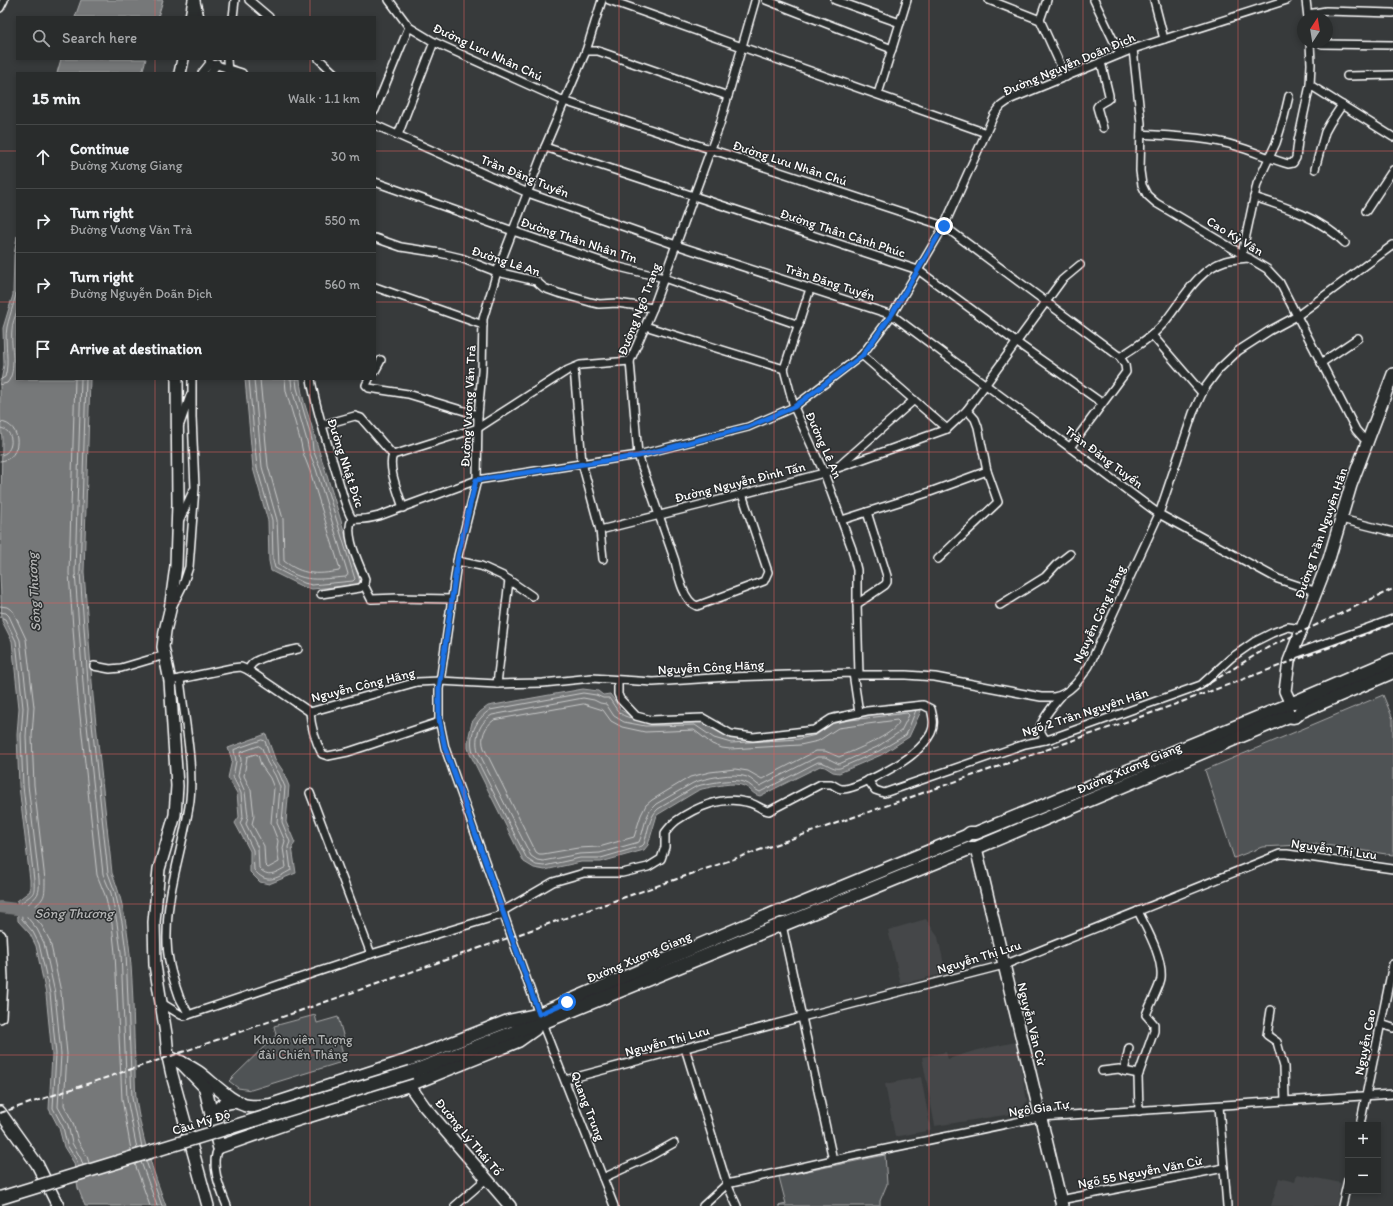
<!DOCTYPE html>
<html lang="en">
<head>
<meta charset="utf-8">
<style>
	body { margin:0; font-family:Itim,sans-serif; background:#353838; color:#f1f3f6 }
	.controls { position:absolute; right:12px; bottom:12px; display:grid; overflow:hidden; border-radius:0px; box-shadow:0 2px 6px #0003 }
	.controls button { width:36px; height:36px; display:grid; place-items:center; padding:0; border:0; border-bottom:1px solid #454848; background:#292c2c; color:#f1f3f6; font:20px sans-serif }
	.compass { position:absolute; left:1297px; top:12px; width:36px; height:36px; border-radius:50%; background:#292c2c; box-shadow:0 2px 6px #0003; rotate:12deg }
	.stop { position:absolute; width:12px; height:12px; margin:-9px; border:3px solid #1a73e8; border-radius:50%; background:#fff }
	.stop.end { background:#1a73e8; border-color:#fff; box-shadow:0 1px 4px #0008 }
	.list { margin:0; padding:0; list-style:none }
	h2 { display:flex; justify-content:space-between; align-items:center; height:52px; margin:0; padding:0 16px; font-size:17px }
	h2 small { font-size:13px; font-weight:400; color:#a5a7a9 }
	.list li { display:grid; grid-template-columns:26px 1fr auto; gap:12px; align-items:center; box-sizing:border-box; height:64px; padding:0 16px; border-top:1px solid #454848 }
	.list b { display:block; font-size:15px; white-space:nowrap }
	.list p { margin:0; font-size:13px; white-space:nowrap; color:#a5a7a9 }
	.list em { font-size:13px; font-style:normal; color:#a5a7a9 }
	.icon { flex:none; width:22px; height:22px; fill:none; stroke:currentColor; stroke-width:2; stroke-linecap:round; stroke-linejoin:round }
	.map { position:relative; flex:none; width:1393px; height:1206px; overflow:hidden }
	.search { position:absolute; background:#292c2c; box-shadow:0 2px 6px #0003; left:16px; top:16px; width:360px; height:44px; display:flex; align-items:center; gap:10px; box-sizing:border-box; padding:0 14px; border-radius:0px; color:#a5a7a9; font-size:15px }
	.panel { position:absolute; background:#292c2c; box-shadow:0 2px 6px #0003; left:16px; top:72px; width:360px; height:308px; border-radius:0px }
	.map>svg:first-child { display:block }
	.built { fill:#444748 }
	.green { fill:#505354; stroke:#a8a9aa }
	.water { fill:#767879; stroke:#adaeaf }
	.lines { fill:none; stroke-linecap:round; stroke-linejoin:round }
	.shore { stroke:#c8c9c9; stroke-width:1 }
	.river { stroke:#767879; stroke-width:12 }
	.street-casing { stroke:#fff; stroke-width:10 }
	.secondary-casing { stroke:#fff; stroke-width:14 }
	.primary-casing { stroke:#fff; stroke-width:15 }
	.street { stroke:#2a2d2e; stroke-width:7 }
	.secondary { stroke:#2a2d2e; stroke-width:11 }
	.primary { stroke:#2a2d2e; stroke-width:12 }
	.rail { stroke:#fff; stroke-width:2; stroke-dasharray:6 3; stroke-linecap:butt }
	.primary-bridge-casing { stroke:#fff; stroke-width:15; stroke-linecap:butt }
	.primary-bridge { stroke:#2a2d2e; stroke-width:12 }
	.route { stroke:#1a73e8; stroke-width:5 }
	.grid { fill:none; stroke:#e05e5e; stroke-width:1; stroke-opacity:0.55 }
	.labels { text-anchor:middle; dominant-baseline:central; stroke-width:3; stroke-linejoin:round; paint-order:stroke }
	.street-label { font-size:13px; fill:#fff; stroke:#2a2d2e }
	.park-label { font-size:13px; fill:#b0b2b2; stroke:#2a2d2e }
	.water-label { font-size:14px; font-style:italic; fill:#b4b5b5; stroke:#2a2d2e }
</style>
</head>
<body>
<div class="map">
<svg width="1393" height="1206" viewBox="0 0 1393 1206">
	<rect width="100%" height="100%" fill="#373a3b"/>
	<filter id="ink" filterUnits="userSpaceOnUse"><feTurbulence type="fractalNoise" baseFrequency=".025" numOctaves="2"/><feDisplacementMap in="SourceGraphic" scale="8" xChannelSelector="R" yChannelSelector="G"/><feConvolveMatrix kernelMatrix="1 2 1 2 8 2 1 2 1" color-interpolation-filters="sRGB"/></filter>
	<g filter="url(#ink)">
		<g class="built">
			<path d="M926 919 938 937 946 973 901 984 888 930Z"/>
			<path d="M1016 1042 1027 1101 1018 1113 935 1126 922 1057 946 1052 948 1059 977 1050Z"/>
			<path d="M921 1077 931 1130 895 1137 885 1084Z"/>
			<path d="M1297 1174 1341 1183 1336 1206H1271L1279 1178 1295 1182Z"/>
		</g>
		<g class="green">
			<path d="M1383 695 1393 719V855L1319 844 1262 847 1234 858 1205 770Z"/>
			<path d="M315 1015 317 1023 338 1017 345 1042 340 1044 345 1061 251 1090 238 1088 229 1081 276 1035 274 1026Z"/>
			<path d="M885 1155 887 1184 880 1201V1206H778L786 1204 779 1177Z"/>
		</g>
		<g class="water">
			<path d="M81 0H163L158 17H75Z"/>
			<path d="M61 59H146L142 73H57Z"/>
			<path d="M17 236V379H90L84 572 93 696 112 873C135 930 132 1000 135 1062 135 1074 135 1086 136 1098 141 1136 153 1171 166 1206H85L78 1188 74 1163 64 1147 59 1128 49 1109 52 1055 46 994 36 946 30 934 18 921 17 901 30 891V880L19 786 17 735 19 708 12 641 2 621 0 574 2 439 0 414V386L4 365 3 328 13 295 14 255Z"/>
			<path d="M245 379H300C301 397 308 413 313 430 317 443 319 453 324 466L360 582 356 585 312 589 303 587 271 571 269 561 268 521 253 468Z"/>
			<path d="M583 689 598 691 603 695 610 694 621 710 626 713 645 717 693 715 732 734 797 730 813 727 826 717 834 713 913 703 920 708 921 711 909 737 881 755 839 773 833 772 825 767 820 766 760 796C753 795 750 788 744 786 734 781 713 787 702 789L697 791 657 815 648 845 644 850 601 862H581L545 870 534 868 524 862 470 754 468 748V740L472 722 480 712 488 706Z"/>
			<path d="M266 734 275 759 283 771 289 786 286 822 295 843 292 847 296 873 269 884 260 882 250 872V851L235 823 239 817 237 793 228 778 232 760 228 748Z"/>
		</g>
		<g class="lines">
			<g class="shore">
				<path d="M75 379 69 573 78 697 97 875 105 895 112 924 115 953 122 1099 131 1150"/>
				<path d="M81 379 75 572 84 697 103 874 111 893 117 923 121 952 127 1099 137 1149"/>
				<path d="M86 379 80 572 89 696 108 873 115 892 122 922 126 952 132 1098 142 1147"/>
				<path d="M249 379 257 468 272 520 273 560 275 568 304 583 312 585 353 581 355 579 320 467 313 450 312 440 297 388 296 379"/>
				<path d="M254 379 262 467 277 520 279 565C304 584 318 579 346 577L348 574 316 469 309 451 307 441 292 389 291 379"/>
				<path d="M260 379 268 466 283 519 284 561C302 575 317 575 339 571L340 569 310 471 303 453 301 443 286 391 285 379"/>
				<path d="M0 380 5 377C10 361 4 344 7 327 10 313 16 300 17 285"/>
				<path d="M0 385 7 383C18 371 10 345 12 330 12 324 15 317 17 311"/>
				<path d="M0 422C23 423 23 460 0 461"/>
				<path d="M0 428C15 429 15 454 0 455"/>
				<path d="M0 606 7 607 13 611 26 639 34 707 32 736 34 785 45 880C45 896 45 898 33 908V915L42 926 50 941 61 992 67 1054 64 1105 73 1123 78 1141 87 1156 89 1163"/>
				<path d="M0 612 6 613 9 616 20 640 28 707 26 736 28 785 39 879C40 895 38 895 26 906L27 917 37 929 44 943 55 993 61 1054 58 1107 68 1125 72 1143 81 1159 83 1165"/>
				<path d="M0 617 5 619 16 641 23 708 21 736 23 786 34 880C35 896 33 893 21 903L22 919 33 932 39 944 50 993 56 1054 53 1108 63 1127 67 1145 77 1161 78 1167"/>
				<path d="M584 704 603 710 611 721 622 727 645 732 694 730 712 744 722 748 730 749 800 745 818 741 838 728 897 720 899 722C894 735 853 751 839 757L825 751H816L762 779 748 771 735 769 710 772 690 777 652 800 646 805 641 815 634 837 599 847 578 848 543 854H539L536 852 484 748C480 738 485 726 494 720Z"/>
				<path d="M632 718C618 716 617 709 609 698H603L596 695 583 693 490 710C476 719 468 736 473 752L527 859 536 865 544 866 580 858H601L642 846 644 844C648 832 649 817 658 809L695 787 701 785C712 783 733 778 744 782 751 784 754 790 760 792L818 762C827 762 832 770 840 768L879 751 906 735 916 710"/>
				<path d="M829 726 816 735 799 739 731 743 714 738 695 725 645 726 624 722 614 716 606 704 600 703 594 700 583 698 492 715C480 722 474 737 478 751L531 856 537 860 543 861 579 854 600 853 639 842C645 829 644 814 656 804L693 783C705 778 734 772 747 777 752 779 756 784 760 786L817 757H825L839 764 877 747 901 731 909 715 907 713 843 721"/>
				<path d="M262 740 265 741 271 761 279 773 285 787 282 822 290 842 288 847 291 870C275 879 267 885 254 870L253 850 240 823 243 817 241 793 233 777 236 761 234 750Z"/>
				<path d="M259 746 262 748 267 762 275 775 280 787 277 823 285 841 283 848 286 867C275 873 268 878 259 868L258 848 246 824 248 816 245 792 238 776 241 761 240 753Z"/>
				<path d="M256 754 258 755 261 765 270 778 274 788 271 823 278 841 277 848 279 862 268 868 265 865 264 846 252 824 254 816 251 790 244 776 247 757Z"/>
				<path d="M146 1161 162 1206"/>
				<path d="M141 1162 157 1206"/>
				<path d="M135 1164 150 1206"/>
			</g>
			<path class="river" d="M0 907 33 911"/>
			<defs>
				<g id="street">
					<path d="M249 0 269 17"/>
					<path d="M389 0 409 27 434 42 564 101 944 226 1120 357 1125 365 1126 372 1071 446"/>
					<path d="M602 0 586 51 545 147 497 272 483 319 482 371 478 415 477 480 458 556 439 689V719L445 748 542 1023 614 1206"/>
					<path d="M609 0 986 133"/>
					<path d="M766 0 892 49"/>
					<path d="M835 0 900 23"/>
					<path d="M989 0 1040 20 1066 77"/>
					<path d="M1094 0 1120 54"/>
					<path d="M1154 0 1164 39"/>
					<path d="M1306 0 1308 18"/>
					<path d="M196 2 200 17"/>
					<path d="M0 8 4 0"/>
					<path d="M1308 14 1326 11 1393 13"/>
					<path d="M233 17 235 0"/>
					<path d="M1040 20 1047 0"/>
					<path d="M1310 42 1311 64 1310 85 1393 137"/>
					<path d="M1322 44 1393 45"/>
					<path d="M1133 49 1141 123 1140 171 1142 185 1147 195 1156 203 1267 269 1280 283 1356 430 1363 438 1369 440"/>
					<path d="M586 51H598L728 96"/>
					<path d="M227 59 228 73"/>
					<path d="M319 59 334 73"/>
					<path d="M1101 62 1109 95V98C1105 102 1100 102 1097 107L1103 128"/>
					<path d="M210 63 242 73"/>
					<path d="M202 73 210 63 209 59"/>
					<path d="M211 73 217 64"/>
					<path d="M1347 76 1393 75"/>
					<path d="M878 94 907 0"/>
					<path d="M375 110 409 27"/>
					<path d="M375 125 528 193 676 245 892 315 1159 514 1278 579 1317 592"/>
					<path d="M1141 134C1170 136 1209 137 1236 146 1253 151 1270 159 1288 164L1293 163 1296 158 1298 141 1310 85"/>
					<path d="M398 135 434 42"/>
					<path d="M545 147 918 270 1016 342 1102 403"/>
					<path d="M1315 169 1325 132 1330 123 1342 105"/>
					<path d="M375 182 513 231 615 266 664 278 799 325"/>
					<path d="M1254 197C1286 207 1320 218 1345 243"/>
					<path d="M1366 211 1393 170"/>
					<path d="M375 238 401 247 440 253 461 258 497 272 536 281 544 288 558 293 590 302 599 304 617 303 653 308"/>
					<path d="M1242 254 1257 184 1276 143 1284 117 1289 96"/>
					<path d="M375 287 483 325"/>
					<path d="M645 326 784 369 794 407 824 473 852 549 857 570V604L859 675"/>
					<path d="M1152 335 1202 393"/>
					<path d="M862 355 947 429"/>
					<path d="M1120 357C1135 347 1151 338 1163 324 1181 303 1196 270 1225 261 1232 259 1241 259 1249 258"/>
					<path d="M1321 363 1358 338"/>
					<path d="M574 368 582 463 600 530 603 559"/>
					<path d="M784 369 810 289"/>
					<path d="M375 371 381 360"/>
					<path d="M311 379C316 411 327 441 336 472 341 487 344 505 352 519 362 520 369 519 379 516L477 480 638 455 748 427 794 407 862 355 892 315 944 226 994 115 1001 106 1011 99 1133 49 1287 0"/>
					<path d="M369 379 366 385 369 388 408 394 478 415"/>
					<path d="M180 424 190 396"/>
					<path d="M322 425 355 416 361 418 393 455"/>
					<path d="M839 466 914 400"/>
					<path d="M742 494 768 572 764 581 697 606C683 601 678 574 675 561L638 455 630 361 653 308 720 124 755 1"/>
					<path d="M403 508C399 494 387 467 393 455L478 428 568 370 580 365 630 361"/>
					<path d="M180 519 193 491"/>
					<path d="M1341 519 1393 532"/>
					<path d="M842 520 927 493 987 471"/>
					<path d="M600 530 700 505 824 473 947 429 967 410 1062 280 1080 265"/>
					<path d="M938 559 998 502 987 471 978 427 975 419 967 410"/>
					<path d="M457 561 481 566 503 576 532 596"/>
					<path d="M364 585 371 599 398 598 452 599"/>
					<path d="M321 594 360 588 364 585 365 579C359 563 344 535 352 519"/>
					<path d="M857 604 885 585 887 582V576L867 512"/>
					<path d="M173 605 183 585 189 567 195 488 192 417V379"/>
					<path d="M1000 605 1045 577 1056 565 1070 554"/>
					<path d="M1292 655 1393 619"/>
					<path d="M94 666 110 669 121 668 165 655"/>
					<path d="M248 670C249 668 250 666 252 664 258 657 288 651 298 649"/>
					<path d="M853 673 859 713"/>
					<path d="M170 681 232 668 241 667 248 670 310 712 417 682 440 681 497 684 543 683 592 678 653 682 728 677 853 673 859 675H906L935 677 1041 697C1045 697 1049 697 1054 697 1070 694 1081 678 1089 666L1159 514 1193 413 1204 389 1219 369 1238 351 1269 331 1297 316 1393 245"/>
					<path d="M497 684 509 580"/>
					<path d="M310 712C311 727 315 740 322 754L328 756 348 752 439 722"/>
					<path d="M1046 740C1043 736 1040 733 1040 728 1041 720 1056 702 1062 695"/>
					<path d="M868 780 875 790 884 793 1025 744 1050 739 1201 685 1231 658 1254 642 1272 633 1288 627 1302 629"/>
					<path d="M310 793 371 954"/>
					<path d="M503 911 553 882 584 873H622L648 867 661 859 665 847V833C668 829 672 824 676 821 696 807 722 796 746 802 755 803 761 810 769 811L821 784C824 784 828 784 831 784 834 785 838 789 842 789 855 790 903 763 913 754 920 748 927 741 931 733 935 725 933 717 931 709L923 705 867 711 831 719 814 730 753 737 731 734 703 718 651 720 636 716 620 699 618 694V681"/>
					<path d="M1138 911C1147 930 1163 957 1161 978 1160 987 1149 1006 1146 1015L1154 1024V1031L1138 1076 1139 1111"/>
					<path d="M782 925 833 1160"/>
					<path d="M160 1002 181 1015 184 1016 188 1015C187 1008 181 1003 179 996 172 976 166 956 167 934 167 888 184 845 190 800 194 764 184 716 180 679"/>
					<path d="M1271 1010 1267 1035 1277 1042 1284 1067 1285 1101"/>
					<path d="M188 1015 371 954 504 914"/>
					<path d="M1381 1024 1393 1028"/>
					<path d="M685 1048 727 1184 737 1206"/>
					<path d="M1129 1048 1124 1071 1139 1074"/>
					<path d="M1102 1071 1119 1069 1124 1071"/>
					<path d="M565 1080 802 1017 1004 965 1280 854H1287L1393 869"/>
					<path d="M1219 1106 1227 1206"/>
					<path d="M1360 1125 1393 964"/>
					<path d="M219 1147C209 1163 220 1189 227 1206"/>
					<path d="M603 1178 649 1157 674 1143"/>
					<path d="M1060 1200 1224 1168"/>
					<path d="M455 1206 486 1179"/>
					<path d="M703 1206 727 1184 833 1160 1040 1117 1393 1094"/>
					<path d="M1342 1206 1348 1180"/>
				</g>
				<g id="secondary">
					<path d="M191 17 194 0"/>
					<path d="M180 73 183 59"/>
					<path d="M177 379 178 504 176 566 170 610 165 631 163 647 170 681 177 786 175 815 159 869 154 922 155 965 166 1034 168 1057 172 1075 208 1206"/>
					<path d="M1290 702 1285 691 1289 661 1329 559 1351 485 1393 374"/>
					<path d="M976 848 1062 1206"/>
					<path d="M0 936 2 979 0 1017"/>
					<path d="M409 1085 424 1106 510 1206"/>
					<path d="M0 1112 37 1164 58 1206"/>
				</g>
				<g id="primary">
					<path d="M1286 709 1289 716C1294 718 1297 717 1300 712L1393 672"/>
					<path d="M516 1031 539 1014 779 911H784L966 836 970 833H976L1286 706 1290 702H1295L1393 660"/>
					<path d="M168 1057C178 1061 188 1065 198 1072 212 1082 232 1104 249 1106 256 1107 264 1106 271 1105L403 1062 508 1021 536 1015"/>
					<path d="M181 1062 205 1087 219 1147 293 1121 409 1085 518 1041 535 1029"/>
					<path d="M411 1072 516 1031 542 1023 780 925 785 924 971 848H976L1289 716"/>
					<path d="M218 1124C213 1108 224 1100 239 1102"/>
				</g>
			</defs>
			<use href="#street" class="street-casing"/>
			<use href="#secondary" class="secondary-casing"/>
			<use href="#primary" class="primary-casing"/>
			<use href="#street" class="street"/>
			<use href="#secondary" class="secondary"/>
			<use href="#primary" class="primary"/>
			<g class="rail">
				<path d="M1195 692 1267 648 1393 589"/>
				<path d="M0 1113 168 1057 1157 711 1393 624"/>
			</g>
			<defs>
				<path id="primary-bridge" d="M0 1198 411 1072"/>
			</defs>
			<use href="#primary-bridge" class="primary-bridge-casing"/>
			<use href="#primary-bridge" class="primary-bridge"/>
		</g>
	</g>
	<g class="lines" filter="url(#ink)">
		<path class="route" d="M567 1002 539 1014 445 748 439 719V689L458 556 476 480 638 456 748 427 794 407 862 356 892 314 944 226"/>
	</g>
	<path class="grid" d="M155 0V17M310 0V17M464 0V1206M619 0V1206M774 0V1206M929 0V1206M1083 0V1206M1238 0V1206M155 59V73M310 59V73M0 151H17M375 151H1393M0 302H17M375 302H1393M155 379V1206M310 379V1206M0 452H1393M0 603H1393M0 754H1393M0 904H1393M0 1055H1393"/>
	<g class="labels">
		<g class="street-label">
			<text transform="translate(488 52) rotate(25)">Đường Lưu Nhân Chú</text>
			<text transform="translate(1069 64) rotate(-23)">Đường Nguyễn Doãn Địch</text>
			<text transform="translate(790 163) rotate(18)">Đường Lưu Nhân Chú</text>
			<text transform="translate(525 176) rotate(22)">Trần Đăng Tuyển</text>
			<text transform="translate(843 233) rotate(18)">Đường Thân Cảnh Phúc</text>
			<text transform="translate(1235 236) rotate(31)">Cao Kỳ Vân</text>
			<text transform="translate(579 240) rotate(18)">Đường Thân Nhân Tín</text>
			<text transform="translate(506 261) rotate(18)">Đường Lê An</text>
			<text transform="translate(830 282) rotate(18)">Trần Đăng Tuyển</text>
			<text transform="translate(639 309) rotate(-69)">Đường Ngô Trang</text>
			<text transform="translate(468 406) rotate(-87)">Đường Vương Văn Trà</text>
			<text transform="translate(824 445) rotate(66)">Đường Lê An</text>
			<text transform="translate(1104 457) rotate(37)">Trần Đăng Tuyển</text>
			<text transform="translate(346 463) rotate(72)">Đường Nhật Đức</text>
			<text transform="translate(740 482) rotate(-14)">Đường Nguyễn Đình Tấn</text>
			<text transform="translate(1321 533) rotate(-71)">Đường Trần Nguyên Hãn</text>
			<text transform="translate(1099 614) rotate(-65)">Nguyễn Công Hãng</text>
			<text transform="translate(711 667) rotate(-3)">Nguyễn Công Hãng</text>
			<text transform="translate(363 685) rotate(-14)">Nguyễn Công Hãng</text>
			<text transform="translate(1085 712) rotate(-18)">Ngõ 2 Trần Nguyên Hãn</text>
			<text transform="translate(1129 768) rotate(-23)">Đường Xương Giang</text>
			<text transform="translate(1334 849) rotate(8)">Nguyễn Thị Lưu</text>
			<text transform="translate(639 957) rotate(-23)">Đường Xương Giang</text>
			<text transform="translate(979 957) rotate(-17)">Nguyễn Thị Lưu</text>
			<text transform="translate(1032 1024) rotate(76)">Nguyễn Văn Cừ</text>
			<text transform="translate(667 1041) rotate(-15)">Nguyễn Thị Lưu</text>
			<text transform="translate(1365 1042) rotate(-79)">Nguyễn Cao</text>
			<text transform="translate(588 1106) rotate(69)">Quang Trung</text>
			<text transform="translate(1039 1108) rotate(-8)">Ngô Gia Tự</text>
			<text transform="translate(201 1122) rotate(-17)">Cầu Mỹ Độ</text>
			<text transform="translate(469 1137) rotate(50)">Đường Lý Thái Tổ</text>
			<text transform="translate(1140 1172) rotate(-11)">Ngõ 55 Nguyễn Văn Cừ</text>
		</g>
		<g class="park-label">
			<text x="303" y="1039">Khuôn viên Tượng<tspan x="303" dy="15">đài Chiến Thắng</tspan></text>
		</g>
		<g class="water-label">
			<text transform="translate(34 592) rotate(-93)">Sông Thương</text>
			<text x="74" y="913">Sông Thương</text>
		</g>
	</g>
</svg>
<div class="controls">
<button>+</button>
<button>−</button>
</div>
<svg class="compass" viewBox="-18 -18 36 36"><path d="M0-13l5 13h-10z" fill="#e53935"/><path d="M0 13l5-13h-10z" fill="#a5a7a9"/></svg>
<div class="stop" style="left:567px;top:1002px"></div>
<div class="stop end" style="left:944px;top:226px"></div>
<div class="search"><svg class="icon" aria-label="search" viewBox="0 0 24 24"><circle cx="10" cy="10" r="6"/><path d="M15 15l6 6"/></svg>Search here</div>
<section class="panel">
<h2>15 min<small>Walk · 1.1 km</small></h2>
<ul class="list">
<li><svg class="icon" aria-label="ahead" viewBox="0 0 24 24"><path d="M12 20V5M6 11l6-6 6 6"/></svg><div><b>Continue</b><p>Đường Xương Giang</p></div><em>30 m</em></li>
<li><svg class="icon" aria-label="right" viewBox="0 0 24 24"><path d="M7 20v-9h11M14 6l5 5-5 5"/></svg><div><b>Turn right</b><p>Đường Vương Văn Trà</p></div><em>550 m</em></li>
<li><svg class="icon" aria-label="right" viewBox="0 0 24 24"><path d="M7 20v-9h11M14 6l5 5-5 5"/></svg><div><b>Turn right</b><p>Đường Nguyễn Doãn Địch</p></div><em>560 m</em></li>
<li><svg class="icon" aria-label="arrive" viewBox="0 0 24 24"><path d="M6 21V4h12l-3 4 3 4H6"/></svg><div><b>Arrive at destination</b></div></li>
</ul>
</section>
</div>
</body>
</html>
